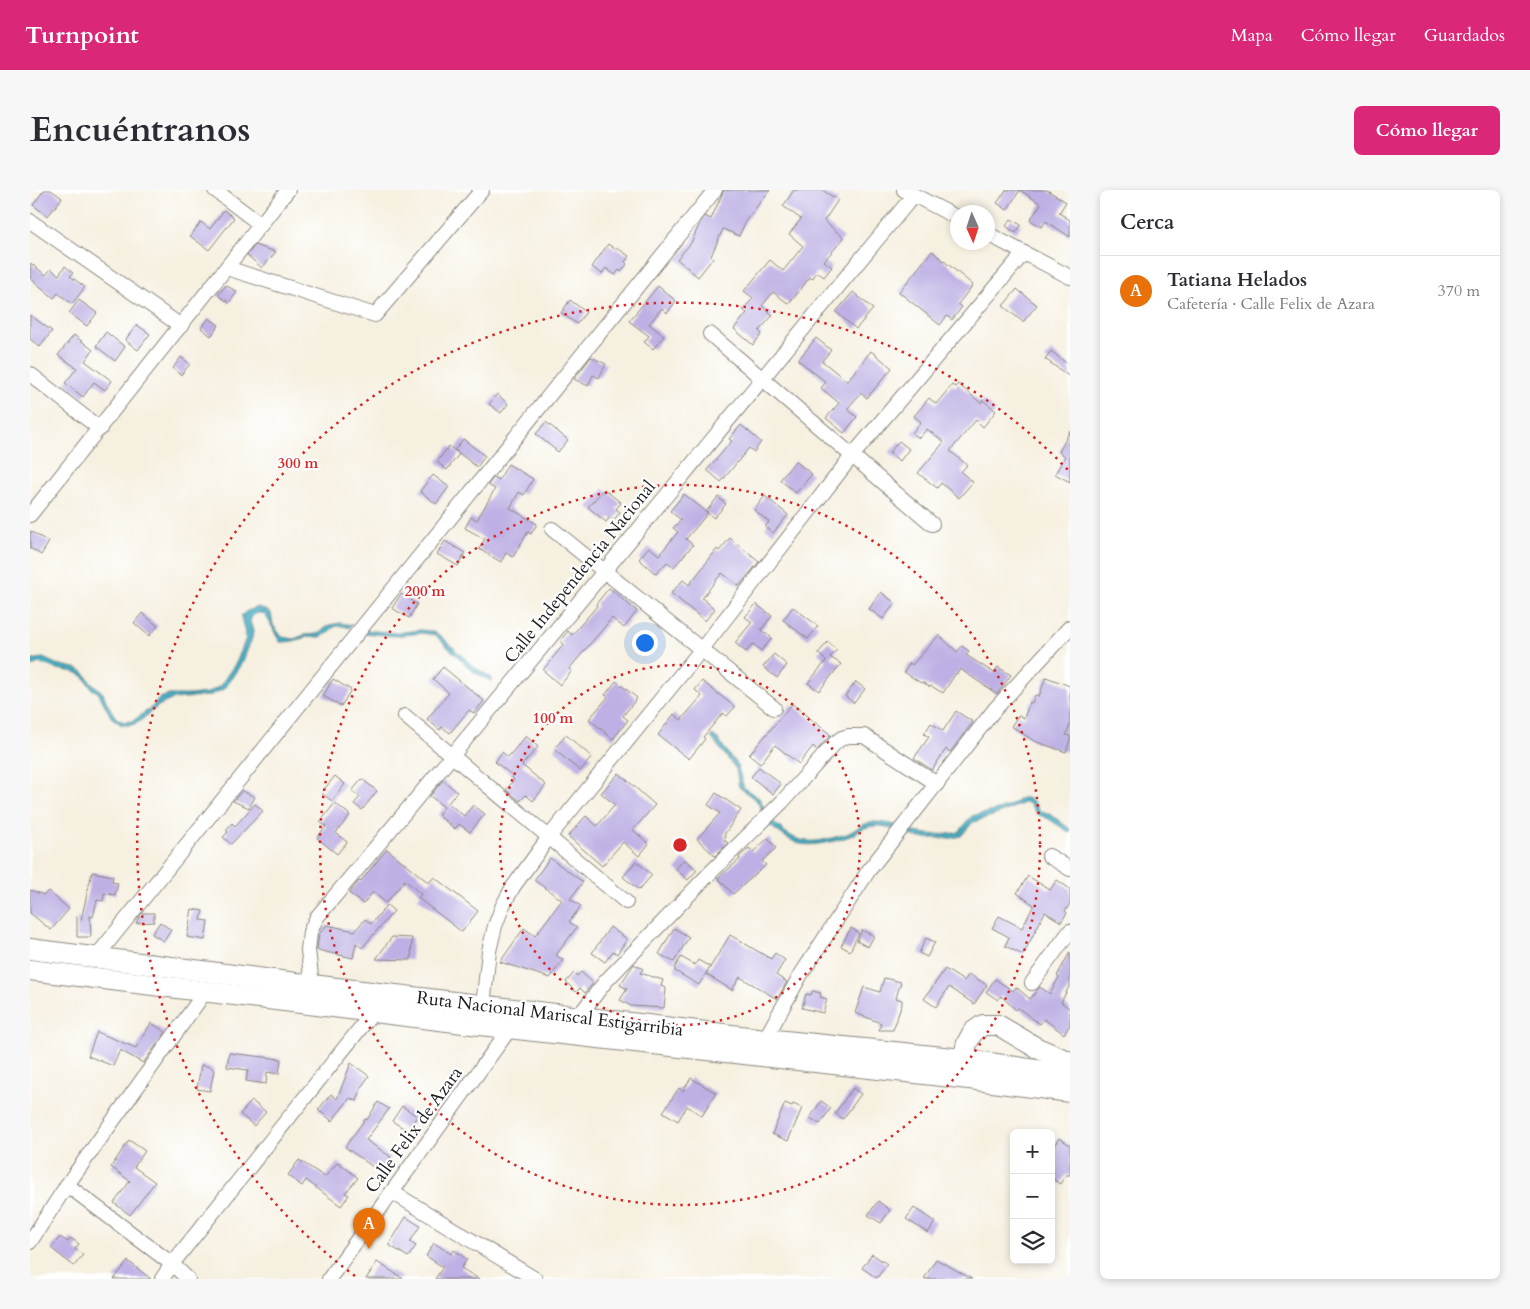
<!DOCTYPE html>
<html lang="es">
<head>
<meta charset="utf-8">
<style>
	body { margin:0; font-family:Cardo,serif; background:#f7f7f7; color:#2b2b33 }
	.controls { position:absolute; right:15px; bottom:15px; display:grid; overflow:hidden; border-radius:8px; box-shadow:0 2px 8px #0003 }
	.controls button { width:45px; height:45px; display:grid; place-items:center; padding:0; border:0; border-bottom:1px solid #e1e1e2; background:#fff; color:#2b2b33; font:25px sans-serif }
	.compass { position:absolute; left:920px; top:15px; width:45px; height:45px; border-radius:50%; background:#fff; box-shadow:0 2px 8px #0003; rotate:177deg }
	.you { position:absolute; left:614px; top:452px; width:18px; height:18px; margin:-12px; border:4px solid #fff; border-radius:50%; background:#1a73e8; box-shadow:0 0 0 8px #1a73e833 }
	.badge { display:grid; place-items:center; width:32px; height:32px; border-radius:50%; background:#db2777; color:#fff; font-size:16px; font-weight:700 }
	.pin { position:absolute; translate:-50% -41px; filter:drop-shadow(0 1px 2px #0008) }
	.pin::after { content:''; position:absolute; top:26px; width:18px; height:15px; background:inherit; clip-path:polygon(0 0,100% 0,50% 100%) }
	.list { margin:0; padding:0; list-style:none }
	h2 { display:flex; justify-content:space-between; align-items:center; height:65px; margin:0; padding:0 20px; font-size:21px }
	h2 small { font-size:16px; font-weight:400; color:#7c7c81 }
	.list li { display:grid; grid-template-columns:32px 1fr auto; gap:15px; align-items:center; box-sizing:border-box; height:70px; padding:0 20px; border-top:1px solid #e1e1e2 }
	.list b { display:block; font-size:19px; white-space:nowrap }
	.list p { margin:0; font-size:16px; white-space:nowrap; color:#7c7c81 }
	.list em { font-size:16px; font-style:normal; color:#7c7c81 }
	.icon { flex:none; width:28px; height:28px; fill:none; stroke:currentColor; stroke-width:2; stroke-linecap:round; stroke-linejoin:round }
	.map { position:relative; flex:none; width:1040px; height:1089px; overflow:hidden; border-radius:8px }
	header { display:flex; align-items:center; gap:30px; box-sizing:border-box; height:70px; padding:0 25px; background:#db2777; color:#fff }
	header strong { font-size:24px }
	nav { display:flex; gap:28px; margin-inline-start:auto; font-size:18px }
	.intro { display:flex; align-items:center; justify-content:space-between; box-sizing:border-box; height:120px; padding:0 30px }
	h1 { margin:0; font-size:35px }
	.button { padding:12px 22px; border-radius:8px; background:#db2777; color:#fff; font-size:18px; font-weight:700 }
	main { display:flex; gap:30px; padding:0 30px }
	aside { flex:1; background:#fff; border-radius:8px; box-shadow:0 2px 8px #0003 }
	.map>svg:first-child { display:block }
	.water { fill:#46afc5; stroke:#316670 }
	.building { fill:#beb0e4 }
	.lines { fill:none; stroke-linecap:round; stroke-linejoin:round }
	.minor-casing { stroke:#89867e; stroke-width:16 }
	.highway-casing { stroke:#89867e; stroke-width:22 }
	.minor { stroke:#fff; stroke-width:14 }
	.highway { stroke:#fff; stroke-width:20 }
	.ring { fill:none; stroke:#d62828; stroke-width:2.5; stroke-dasharray:2.5 5 }
	.labels { text-anchor:middle; dominant-baseline:central; stroke-width:4.5; stroke-linejoin:round; paint-order:stroke }
	.street-label { font-size:18px; fill:#1c1c1c; stroke:#fff }
	.centre { fill:#d62828; stroke:#fff; stroke-width:2.5 }
	.ring-label { font-size:15px; text-anchor:middle; font-weight:bold; fill:#d62828; stroke:#fff; stroke-width:4.5; stroke-linejoin:round; paint-order:stroke }
</style>
</head>
<body>
<header>
<strong>Turnpoint</strong>
<nav><a>Mapa</a><a>Cómo llegar</a><a>Guardados</a></nav>
</header>
<div class="intro"><h1>Encuéntranos</h1><a class="button">Cómo llegar</a></div>
<main>
<div class="map">
<svg width="1040" height="1089" viewBox="0 0 1040 1089">
	<rect width="100%" height="100%" fill="#fff"/>
	<filter id="ink" filterUnits="userSpaceOnUse"><feTurbulence type="fractalNoise" baseFrequency=".02" numOctaves="2"/><feDisplacementMap in="SourceGraphic" scale="10" xChannelSelector="R" yChannelSelector="G"/><feConvolveMatrix kernelMatrix="1 2 1 2 8 2 1 2 1" color-interpolation-filters="sRGB"/></filter>
	<filter id="wash" filterUnits="userSpaceOnUse"><feTurbulence type="fractalNoise" baseFrequency=".0096" numOctaves="4" result="noise"/><feDisplacementMap in="SourceGraphic" scale="20" xChannelSelector="R" yChannelSelector="G"/><feGaussianBlur stdDeviation="1.12" result="paint"/><feColorMatrix in="noise" values="0 0 0 0 0 0 0 0 0 0 0 0 0 0 0 0 0 1.4 0 .05"/><feComposite in="paint" operator="in"/></filter>
	<g filter="url(#wash)">
		<rect width="100%" height="100%" fill="#f6f0e0"/>
		<g class="water">
			<path d="M229 417 241 423 243 435 252 447 264 449 274 445 287 444 300 435 310 433 322 435 319 438C301 431 303 443 290 447 286 448 281 447 277 447 265 450 264 452 250 452 244 443 240 429 233 423H227L222 426 220 431 223 441 222 448 213 471 195 498 179 506 143 509 128 516 109 532 101 535H92L81 527 68 502 62 499 53 486 45 482 27 479 9 473 0 477V470L13 468 26 474 45 478 54 482 60 491 73 503 77 513 86 528 94 532 103 531 122 517 130 508 139 505H159L178 503 190 496 207 471 216 448 211 426 217 421Z"/>
			<path d="M335 440 366 443 390 440 402 441 411 446 444 477 462 488 461 491 444 482 405 445 392 443 365 446 333 443Z"/>
			<path d="M682 545 688 549 701 568 706 571 714 598 729 608 735 619 732 620 727 611 709 597 706 579 681 547Z"/>
			<path d="M991 608H996L1002 610 1011 622 1020 624 1040 639V643L1019 629 1007 624 1000 614 996 612 968 624 943 632 931 646 922 648H890L876 644 877 640C894 645 912 646 929 642L942 626C957 622 979 620 991 608Z"/>
			<path d="M743 631C762 651 775 655 802 648 808 646 816 645 821 642 829 637 836 632 846 632 853 632 860 634 866 635L864 639C852 635 842 634 830 640 827 642 824 645 820 646 808 651 779 658 767 653 757 649 747 641 738 634Z"/>
		</g>
		<g id="blocks">
			<g class="building">
				<path d="M14 0H21L32 8 18 26 3 15Z"/>
				<path d="M694 0H740L717 29 709 46 693 39 681 66 683 68 668 87 647 69 661 53 670 33 675 26 681 29Z"/>
				<path d="M764 0H792L808 10 794 31 814 48 794 71 802 77 794 87 787 82 782 89 780 87 759 114 743 102 732 116 743 125 729 141 732 144 723 155 704 139 717 123 713 120 723 108 714 101 740 70 753 81 773 56 759 44 771 29 753 16Z"/>
				<path d="M976 0H1017L1036 12 1029 23 1040 30V47L1016 31 1012 37 1000 30 1011 14 990 0 977 20 967 13Z"/>
				<path d="M194 20 204 28 179 60 160 46 171 32 180 39Z"/>
				<path d="M981 29 991 35 986 43 976 36Z"/>
				<path d="M578 54 586 60 587 58 599 66 595 72 597 74 591 82 589 80 585 85 576 78 572 84 562 77Z"/>
				<path d="M225 55 246 62 232 78 217 65Z"/>
				<path d="M902 61 943 95 928 114 932 117 922 130 917 126 910 135 869 102Z"/>
				<path d="M0 73 16 85 21 79 29 85 35 76 43 83 40 86 55 97 42 114 28 103 24 108 0 88Z"/>
				<path d="M196 95 207 102 199 113 188 105Z"/>
				<path d="M628 96 646 111 637 123 632 118 619 134 634 146 623 159 614 152 619 146 599 131Z"/>
				<path d="M987 99 1007 115 993 132 973 116Z"/>
				<path d="M823 102 843 119 826 139 806 122Z"/>
				<path d="M49 110 67 123 57 136 39 123Z"/>
				<path d="M540 110 556 122 547 134 531 123Z"/>
				<path d="M0 125 22 141 10 157 0 149Z"/>
				<path d="M179 128 189 135 181 146 171 138Z"/>
				<path d="M107 135 120 144 108 160 95 150Z"/>
				<path d="M76 142 95 157 85 171 66 156Z"/>
				<path d="M44 145 63 160 55 171 82 191 75 200 64 192 53 207 35 193 47 178 28 165Z"/>
				<path d="M786 148 801 160 792 171 817 191 841 161 862 178 837 208 831 203 817 219 827 227 814 243 796 228 809 213 791 198 796 192 768 170Z"/>
				<path d="M1021 161 1040 176V187L1015 169Z"/>
				<path d="M151 167 160 174 151 185 143 178Z"/>
				<path d="M561 167 576 174 569 188 563 185 558 196 544 189Z"/>
				<path d="M928 194 951 213 953 210 966 221 953 237 946 230 920 261 937 275 931 282 943 292 929 308 911 293 907 298 888 283 914 252 897 239 889 248 882 243 891 232 884 226 899 208 906 214 922 195 925 197Z"/>
				<path d="M467 204 478 214 471 223 459 214Z"/>
				<path d="M516 232 538 250 528 262 506 244Z"/>
				<path d="M711 235 731 252 724 262 719 258 691 292 677 280 702 251 699 249Z"/>
				<path d="M1040 241V292L1025 284 1035 266 1029 262Z"/>
				<path d="M433 249 455 266 447 277 425 260Z"/>
				<path d="M869 251 879 259 870 271 859 263Z"/>
				<path d="M419 256 429 264 417 280 407 272Z"/>
				<path d="M765 271 782 284 766 303 750 290Z"/>
				<path d="M478 274 503 289 494 305 489 302 480 318 507 334 501 344 498 342 483 367 476 363 471 372 449 359 455 349 435 338 441 327 447 330 465 299 458 295 464 287 469 290Z"/>
				<path d="M403 285 419 297 406 314 390 301Z"/>
				<path d="M574 299 591 313 586 319 590 322 584 330 580 327 576 332 558 317Z"/>
				<path d="M654 304 678 323 656 349 663 355 644 377 637 372 626 384 609 369 619 357 629 365 648 342 643 338 651 330 640 321Z"/>
				<path d="M735 306 758 325 743 343 735 337 739 332 724 320Z"/>
				<path d="M688 307 696 314 684 328 676 322Z"/>
				<path d="M0 341 19 352 11 365 0 358Z"/>
				<path d="M700 348 729 372 709 396 692 383 672 408 685 419 675 431 641 403 653 390 659 395 687 359 689 361Z"/>
				<path d="M415 351 435 363 428 376 407 364Z"/>
				<path d="M579 398 607 421 594 438 582 428 539 479 542 481 530 495 513 480 534 454 530 451 538 441 542 445 567 416 566 414Z"/>
				<path d="M851 402 865 413 853 429 839 419Z"/>
				<path d="M371 404 387 414 379 428 362 418Z"/>
				<path d="M726 414 742 426 731 440 742 448 731 461 723 454 716 462 705 453 722 432 715 427Z"/>
				<path d="M763 417 788 436 778 449 753 430Z"/>
				<path d="M112 423 128 436 119 446 104 433Z"/>
				<path d="M909 445 927 462 932 456 939 461 936 465 964 483 968 477 981 485 967 504 930 479 927 484 926 483 913 503 901 496 900 497 892 492 891 493 874 482 880 473 882 475Z"/>
				<path d="M798 452 807 460 800 467 811 474 789 501 778 493 796 471 788 463Z"/>
				<path d="M744 464 757 475 747 488 733 477Z"/>
				<path d="M413 477 454 511 444 523 439 520 420 543 412 537 410 540 397 529 419 503 403 489Z"/>
				<path d="M1016 487 1040 496V535L1036 545 1040 546V549L1036 562 1004 551 981 536 989 525 994 528 1000 512 1002 513 1005 505 1009 506Z"/>
				<path d="M303 489 321 500 311 516 293 506Z"/>
				<path d="M586 491 607 508 593 526 598 530 583 549 559 529 578 507 575 505Z"/>
				<path d="M672 491 705 517 697 526 693 523 673 547 675 549 659 569 628 545 644 524 651 530 672 506 665 500Z"/>
				<path d="M826 492 835 499 824 513 815 506Z"/>
				<path d="M762 514 801 545 787 560 783 556 769 574 745 555 730 574 719 565Z"/>
				<path d="M926 521 943 532 920 562 916 559 902 580 884 568 899 547 894 544 901 533 913 541Z"/>
				<path d="M536 545 562 567 550 581 524 559Z"/>
				<path d="M496 546 508 557 492 575 516 595 503 611 496 605 490 611 476 600 484 590 482 588 483 586 465 572 472 562 478 567Z"/>
				<path d="M729 577 751 594 743 604 721 587Z"/>
				<path d="M589 583 625 615 603 640 619 654 609 666 593 652 572 676 538 646 556 626 567 636 585 615 571 603Z"/>
				<path d="M305 586 315 594 302 611 291 603Z"/>
				<path d="M332 589 347 601 332 620 324 614 330 607 322 601Z"/>
				<path d="M413 590 427 602 418 613 434 626 443 615 455 624 440 642 429 634 425 639 408 625 414 617 400 606Z"/>
				<path d="M212 601 225 607 219 618 203 611Z"/>
				<path d="M686 603 711 620 694 645 696 648 694 650 698 653 685 666 667 649 690 623 678 615Z"/>
				<path d="M305 613 320 625 306 643 317 652 307 664 287 648 296 636 290 632Z"/>
				<path d="M225 614 233 621 201 654 193 647 198 642 196 640 202 633 205 636Z"/>
				<path d="M738 648 746 658 732 671 736 675 703 704 688 688 710 669 709 667 719 658 723 662Z"/>
				<path d="M357 659 399 693 404 687 448 721 432 742 388 708 391 704 375 690 356 713 343 702 333 714 319 703 329 691 330 692Z"/>
				<path d="M520 668 553 692 540 709 551 716 539 732 547 737 526 765 533 770 520 788 470 772 494 738 505 746 532 710 504 690Z"/>
				<path d="M654 669 667 680 658 690 646 679Z"/>
				<path d="M606 671 622 685 609 700 593 687Z"/>
				<path d="M62 682 83 686 82 692 88 693 85 705 74 703 73 711 67 710 63 727 60 726 61 747H47V726L51 730Z"/>
				<path d="M998 686 1020 700 1027 690 1040 699V714L1035 721 1037 723 1031 732 1015 722 993 765 975 756 979 747 962 738 969 726 992 738 1004 715 987 703Z"/>
				<path d="M0 700 14 705 18 701 39 719 21 740 0 723Z"/>
				<path d="M357 715 364 721 332 758 326 753 323 768 287 760 289 744 297 735 325 741 335 729 341 734Z"/>
				<path d="M162 719 173 721 171 730 178 731 175 750 157 747Z"/>
				<path d="M112 723H124V732L106 733Z"/>
				<path d="M130 732 141 740 134 751 122 744Z"/>
				<path d="M580 737 597 749 587 764 583 761 575 772 562 763Z"/>
				<path d="M644 738 659 747 644 772 629 764Z"/>
				<path d="M821 738 829 743 820 761 811 756Z"/>
				<path d="M832 740 844 746 838 757 827 751Z"/>
				<path d="M700 745 741 769 745 763 755 770 746 785 757 792 747 809 710 787 702 800 676 784Z"/>
				<path d="M362 747 382 748 381 770 346 769Z"/>
				<path d="M896 748 905 752 897 767 889 763Z"/>
				<path d="M1040 762V795L1031 812 1040 819V835L1034 844 1014 829 1010 834 988 818 986 820 971 806 968 810 956 802 965 789 983 801 986 797 1000 809 1010 797 1020 804 1029 787 1027 786Z"/>
				<path d="M651 767 665 775 668 770 680 777 669 795 645 781V777Z"/>
				<path d="M604 774 613 779 610 783 633 790 631 796 636 798 634 818 601 816 590 810 597 799 590 795Z"/>
				<path d="M915 779 934 791 939 784 957 795 944 814 919 797 906 817 894 809Z"/>
				<path d="M551 782 563 793 555 803 550 798 546 802 536 792 544 783 547 786Z"/>
				<path d="M854 788 871 792 866 808 872 810V814L863 840H849L851 833 825 823 834 797 850 802Z"/>
				<path d="M782 801 791 803 790 807 797 809 793 823 772 818 776 804 781 805Z"/>
				<path d="M121 833 136 842 113 873 90 860 83 876 58 866 67 842 106 858Z"/>
				<path d="M199 863 251 869 249 884 237 882 236 894 216 891 218 880 197 877Z"/>
				<path d="M321 873 339 886 332 896 327 911 320 908 301 932 300 929 288 920 301 904 307 909Z"/>
				<path d="M171 875 181 877 184 880 180 901 167 899Z"/>
				<path d="M661 888 686 903 672 926 657 916 648 931 633 922 649 898 653 901Z"/>
				<path d="M823 898 831 904 813 929 805 923Z"/>
				<path d="M222 911 236 922 224 936 210 924Z"/>
				<path d="M791 911 801 918 790 934 780 928Z"/>
				<path d="M348 912 359 919 336 950 361 967 350 982 315 957 335 929 337 930Z"/>
				<path d="M755 913 762 916 763 914 772 918 758 951 742 944Z"/>
				<path d="M372 916 387 926 378 941 362 931Z"/>
				<path d="M1029 948 1040 955V985H1036L1030 994 1021 988V960Z"/>
				<path d="M99 950 115 961 104 977 125 992 100 1025 84 1013 100 991 81 977Z"/>
				<path d="M269 970 295 987 308 972 328 988 315 1003 319 1005 311 1016 276 990 272 996 258 985Z"/>
				<path d="M848 1011 860 1020 851 1033 838 1025Z"/>
				<path d="M884 1018 905 1032 898 1043 876 1029Z"/>
				<path d="M376 1027 390 1036 380 1052 386 1056 378 1067 359 1055Z"/>
				<path d="M30 1047 38 1052 41 1048 49 1054 45 1059 53 1065 44 1076 21 1058Z"/>
				<path d="M404 1053 421 1064 424 1060 437 1069 431 1078 449 1089H405L413 1077 396 1066Z"/>
				<path d="M842 1064 857 1074 847 1088 832 1078Z"/>
				<path d="M906 1069 942 1089H894Z"/>
				<path d="M98 1071 121 1089H84Z"/>
				<path d="M347 1072 374 1089H336Z"/>
			</g>
		</g>
	</g>
	<g filter="url(#ink)">
		<use href="#blocks" fill-opacity="0" stroke="#89867e" stroke-width="1"/>
		<g class="lines">
			<defs>
				<g id="minor">
					<path d="M185 0 231 35"/>
					<path d="M874 0 928 28"/>
					<path d="M0 31 151 136"/>
					<path d="M958 44 1040 87"/>
					<path d="M197 78 345 125 452 0"/>
					<path d="M680 144 902 334"/>
					<path d="M0 184 70 239"/>
					<path d="M0 325 258 0"/>
					<path d="M522 339 744 518"/>
					<path d="M375 526 596 712"/>
					<path d="M1019 666 1040 679"/>
					<path d="M66 767 685 0"/>
					<path d="M1002 793 1040 741"/>
					<path d="M282 795 278 760 280 742 287 727C489 489 684 245 884 5"/>
					<path d="M453 816 459 761 465 736 473 715 483 697 519 647 671 460 822 266 993 64"/>
					<path d="M548 827 575 792 679 684 752 612 805 553 812 548 819 546H834L907 594"/>
					<path d="M735 849 770 786 839 680 965 519 1040 437"/>
					<path d="M37 995 142 1074 158 1089"/>
					<path d="M362 1002 505 1089"/>
					<path d="M0 1052 37 995 175 802"/>
					<path d="M132 1089 142 1074 344 821"/>
					<path d="M299 1089 481 837"/>
				</g>
				<g id="highway">
					<path d="M0 759 282 795 735 849 933 869 1040 885"/>
					<path d="M0 780 450 835 939 889 1040 902"/>
					<path d="M937 882 933 869 937 853 943 842 953 835H968L1007 858 1040 872"/>
				</g>
			</defs>
			<use href="#minor" class="minor-casing"/>
			<use href="#highway" class="highway-casing"/>
			<use href="#minor" class="minor"/>
			<use href="#highway" class="highway"/>
		</g>
	</g>
	<g class="ring">
		<circle cx="650" cy="655" r="180"/>
		<circle cx="650" cy="655" r="360"/>
		<path d="M325 1086A540 540 0 1 1 1038 280"/>
	</g>
	<g class="labels">
		<g class="street-label">
			<text transform="translate(550 382) rotate(-51)">Calle Independencia Nacional</text>
			<text transform="translate(520 824) rotate(7)">Ruta Nacional Mariscal Estigarribia</text>
			<text transform="translate(384 940) rotate(-54)">Calle Felix de Azara</text>
		</g>
	</g>
	<circle cx="650" cy="655" r="8" class="centre"/>
	<g class="ring-label">
		<text x="268" y="278">300 m</text>
		<text x="395" y="406">200 m</text>
		<text x="523" y="533">100 m</text>
	</g>
</svg>
<div class="controls">
<button>+</button>
<button>−</button>
<button><svg class="icon" aria-label="layers" viewBox="0 0 24 24"><path d="M12 4l9 5-9 5-9-5zM3 14l9 5 9-5"/></svg></button>
</div>
<svg class="compass" viewBox="-18 -18 36 36"><path d="M0-13l5 13h-10z" fill="#e53935"/><path d="M0 13l5-13h-10z" fill="#7c7c81"/></svg>
<div class="you"></div>
<div class="pin badge" style="left:339px;top:1059px;background:#e8710a">A</div>
</div>
<aside>
<h2>Cerca<small></small></h2>
<ul class="list">
<li><span class="badge" style="background:#e8710a">A</span><div><b>Tatiana Helados</b><p>Cafetería · Calle Felix de Azara</p></div><em>370 m</em></li>
</ul>
</aside>
</main>
</body>
</html>
